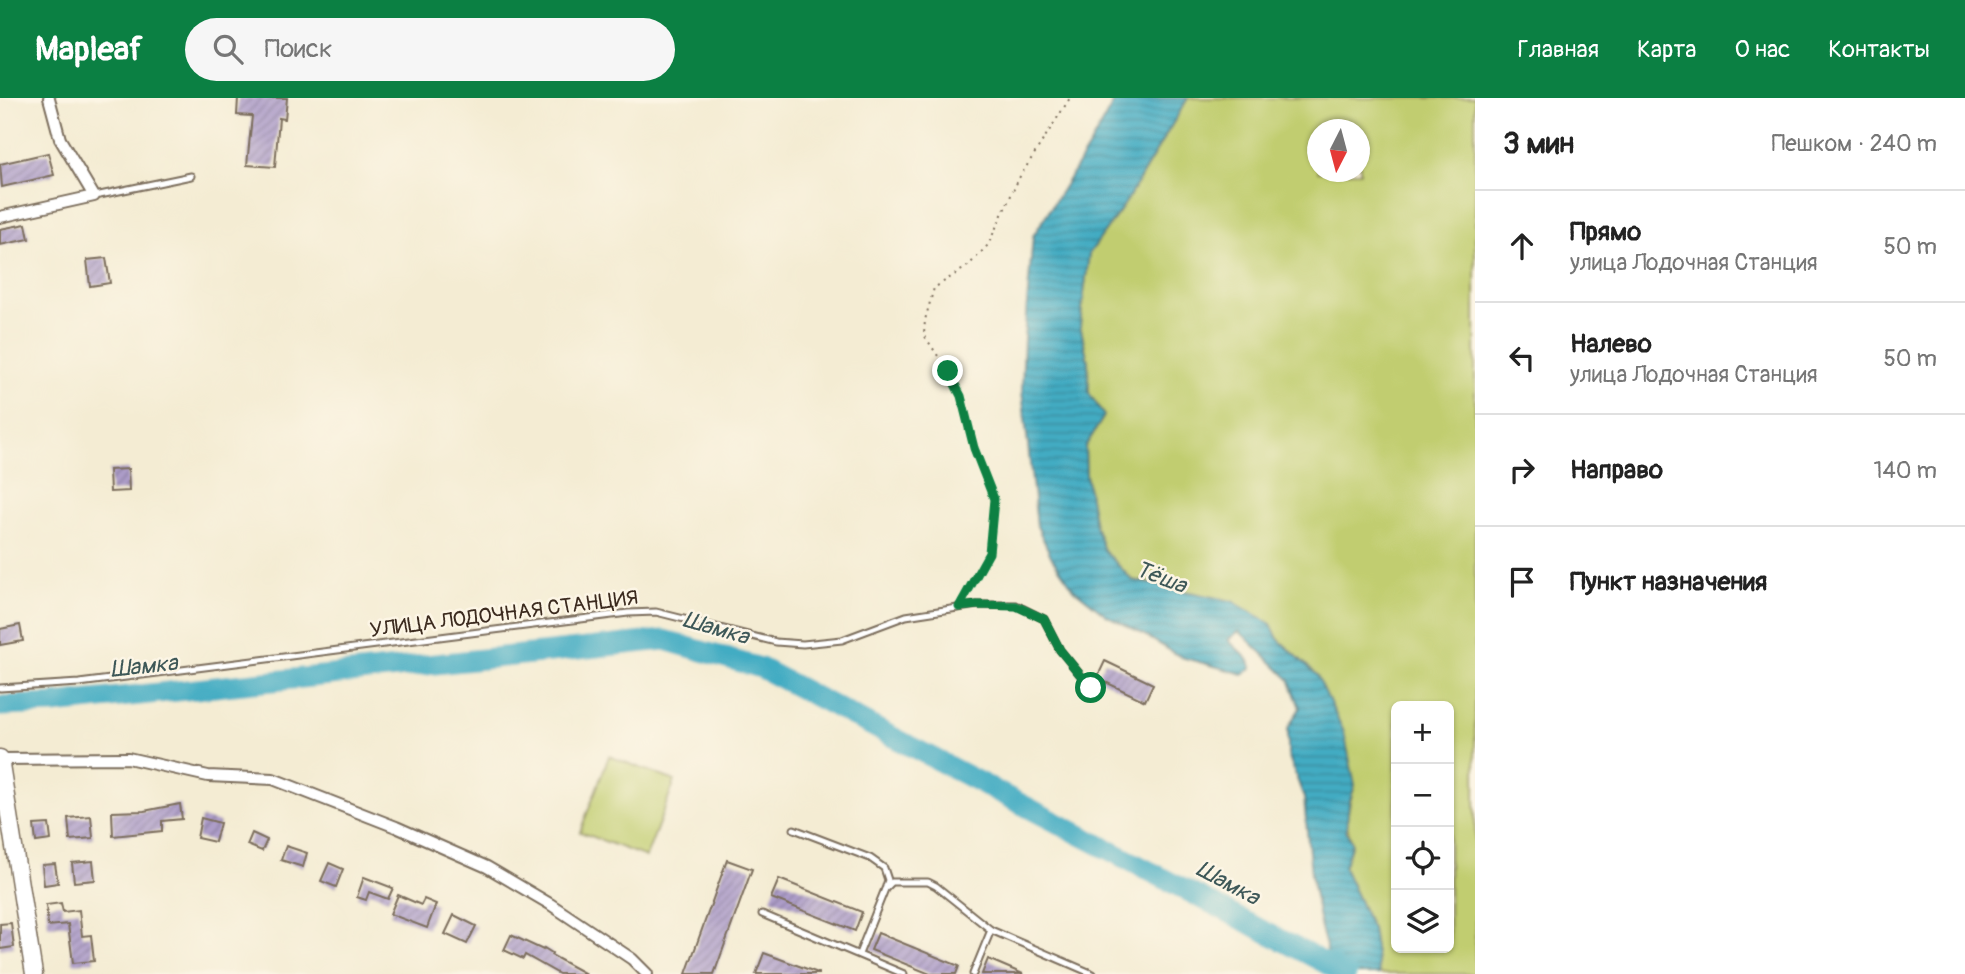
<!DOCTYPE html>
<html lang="ru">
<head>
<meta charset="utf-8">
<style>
	body { margin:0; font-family:Pangolin,sans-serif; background:#f6f6f6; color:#222 }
	.controls { position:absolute; right:21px; bottom:21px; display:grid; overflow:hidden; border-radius:10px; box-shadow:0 2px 5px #0004 }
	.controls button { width:63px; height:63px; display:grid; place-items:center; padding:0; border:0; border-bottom:2px solid #e0e0e0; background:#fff; color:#222; font:35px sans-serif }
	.compass { position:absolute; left:1307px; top:21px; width:63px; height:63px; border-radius:50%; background:#fff; box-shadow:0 2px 5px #0004; rotate:186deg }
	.stop { position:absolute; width:21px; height:21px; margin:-16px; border:5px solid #0b8043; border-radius:50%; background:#fff }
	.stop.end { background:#0b8043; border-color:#fff; box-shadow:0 2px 7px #0008 }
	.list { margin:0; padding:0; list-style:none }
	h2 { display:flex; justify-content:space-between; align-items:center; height:91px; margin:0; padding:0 28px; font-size:30px }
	h2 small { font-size:23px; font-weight:400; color:#767676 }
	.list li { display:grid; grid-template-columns:46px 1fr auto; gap:21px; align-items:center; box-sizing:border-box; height:112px; padding:0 28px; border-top:2px solid #e0e0e0 }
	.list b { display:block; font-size:26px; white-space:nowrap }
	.list p { margin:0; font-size:23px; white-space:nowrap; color:#767676 }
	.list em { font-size:23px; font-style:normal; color:#767676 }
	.icon { flex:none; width:38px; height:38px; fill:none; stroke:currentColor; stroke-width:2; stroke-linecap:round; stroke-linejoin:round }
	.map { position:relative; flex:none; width:1475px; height:876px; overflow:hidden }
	header { display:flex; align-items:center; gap:42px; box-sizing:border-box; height:98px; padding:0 35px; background:#0b8043; color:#fff }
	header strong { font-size:33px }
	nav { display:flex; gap:38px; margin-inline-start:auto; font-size:24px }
	.search { width:490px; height:63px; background:#f6f6f6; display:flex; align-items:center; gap:18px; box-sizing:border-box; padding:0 24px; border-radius:38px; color:#767676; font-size:26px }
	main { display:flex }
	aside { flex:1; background:#fff }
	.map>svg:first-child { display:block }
	.green { fill:#c1cd6f; stroke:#7e7c46; stroke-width:2; fill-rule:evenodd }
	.water { fill:url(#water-rules); stroke:#3f6b70; stroke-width:2 }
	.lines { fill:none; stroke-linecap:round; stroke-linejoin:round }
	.river { stroke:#43acc3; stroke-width:21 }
	.building { fill:url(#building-hatch) }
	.service-casing { stroke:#7c6e5d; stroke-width:9 }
	.minor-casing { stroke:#7c6e5d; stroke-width:14 }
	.secondary-casing { stroke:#7c6e5d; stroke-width:19 }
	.path { stroke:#7c6e5d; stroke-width:2; stroke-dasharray:2 5; stroke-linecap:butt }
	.service { stroke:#fff; stroke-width:5 }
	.minor { stroke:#fff; stroke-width:10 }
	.secondary { stroke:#fff; stroke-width:16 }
	.route { stroke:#0b8043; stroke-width:9 }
	.labels { text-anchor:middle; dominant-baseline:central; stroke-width:5; stroke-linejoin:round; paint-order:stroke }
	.street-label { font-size:21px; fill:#3b2a1e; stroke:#fcf5e5 }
	.water-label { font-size:23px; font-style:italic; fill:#3e5858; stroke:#fcf5e5 }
</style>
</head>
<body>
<header>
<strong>Mapleaf</strong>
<div class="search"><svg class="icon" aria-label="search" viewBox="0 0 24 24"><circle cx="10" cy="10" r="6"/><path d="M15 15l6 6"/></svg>Поиск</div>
<nav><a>Главная</a><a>Карта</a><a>О нас</a><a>Контакты</a></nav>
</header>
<main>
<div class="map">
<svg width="1475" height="876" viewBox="0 0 1475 876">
	<defs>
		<pattern id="water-rules" width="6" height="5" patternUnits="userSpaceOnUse" patternTransform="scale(1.75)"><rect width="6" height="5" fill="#43acc3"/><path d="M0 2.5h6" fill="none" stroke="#398c9e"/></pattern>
		<pattern id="building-hatch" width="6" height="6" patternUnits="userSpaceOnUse" patternTransform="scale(1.75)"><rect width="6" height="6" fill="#ad9dc9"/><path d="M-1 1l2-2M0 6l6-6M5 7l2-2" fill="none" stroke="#8e80a3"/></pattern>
	</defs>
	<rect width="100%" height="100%" fill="#fcf5e5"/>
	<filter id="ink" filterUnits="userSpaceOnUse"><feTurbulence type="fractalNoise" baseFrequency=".0143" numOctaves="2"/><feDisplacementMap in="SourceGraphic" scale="14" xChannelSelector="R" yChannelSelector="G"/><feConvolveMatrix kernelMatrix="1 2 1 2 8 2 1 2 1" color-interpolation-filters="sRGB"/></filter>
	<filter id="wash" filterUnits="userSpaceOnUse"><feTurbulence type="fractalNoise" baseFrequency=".00686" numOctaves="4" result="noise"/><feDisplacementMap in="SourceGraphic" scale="28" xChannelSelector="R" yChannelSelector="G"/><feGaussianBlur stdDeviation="1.57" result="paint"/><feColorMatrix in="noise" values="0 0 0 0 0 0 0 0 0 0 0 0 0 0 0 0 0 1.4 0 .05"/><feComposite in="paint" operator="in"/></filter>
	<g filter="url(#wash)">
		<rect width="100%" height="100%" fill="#f4ecd3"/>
		<g class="green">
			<path d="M1188 0H1475V876H1379L1372 831 1344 770 1352 744C1343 726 1349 706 1355 687L1317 577 1278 541 1271 526 1162 487 1132 482 1104 452 1095 428 1086 377 1085 349 1104 318 1089 295 1088 263 1080 227 1089 156 1124 107ZM1318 32H1360V74H1318ZM1396 608H1449V850H1396Z"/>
			<path d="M609 658 675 683 646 759 580 734Z"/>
		</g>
		<path class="water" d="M1116 0H1188L1124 107 1089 156 1080 227 1088 263 1089 295 1104 318 1085 349 1086 377 1095 428 1104 452 1132 482 1232 503 1271 526 1278 541 1317 577 1344 634 1355 687 1349 705 1346 733 1352 744 1344 770 1372 831 1379 876H1328L1330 863 1320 827 1311 776 1304 700 1288 656V630L1300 610 1289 581 1239 533 1228 542 1248 561 1252 570 1243 576 1181 559 1136 532 1106 517 1074 491 1052 460 1037 428 1022 293 1024 240 1033 138 1090 47Z"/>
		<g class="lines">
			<path class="river" d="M0 608 53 606 664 542 761 570 1346 876"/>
		</g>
		<g id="blocks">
			<g class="building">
				<path d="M238 0H287L285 21 279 20 275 69 247 67 252 18 237 17Z"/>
				<path d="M48 55 54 77 2 89 0 66Z"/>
				<path d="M26 126 29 141 0 147V131Z"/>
				<path d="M106 160 110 185 90 188 87 162Z"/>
				<path d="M128 371 129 393 110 394 109 372Z"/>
				<path d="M20 527 23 543 0 547V531Z"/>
				<path d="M1105 563 1153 586 1145 603 1097 580Z"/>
				<path d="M180 706 182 721 162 723V733L113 738 112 714 144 713Z"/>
				<path d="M91 718 93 740 70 742 68 720Z"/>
				<path d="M201 720 220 725 215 744 197 740Z"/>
				<path d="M49 726 51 742 36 744 34 727Z"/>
				<path d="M252 735 267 742 262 753 247 747Z"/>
				<path d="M286 748 307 755 303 769 281 762Z"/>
				<path d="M727 762 752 771 714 876H686Z"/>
				<path d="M93 763 95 782 74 784 72 765Z"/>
				<path d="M329 765 343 771 336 789 321 783Z"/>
				<path d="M55 766 58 785 44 787 42 767Z"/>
				<path d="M364 779 393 790 388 801 369 794 366 802 357 799Z"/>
				<path d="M779 781 862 814 855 833 771 800Z"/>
				<path d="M398 797 421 807 424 801 436 806 427 830 390 816Z"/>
				<path d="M61 805 63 814 79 812 82 838 91 837 94 863 73 865 68 826 48 828 46 807Z"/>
				<path d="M454 817 476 828 467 846 445 836Z"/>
				<path d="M11 825 14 849 0 851V826Z"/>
				<path d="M878 835 959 868 956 876H930L871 852Z"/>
				<path d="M511 837 543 852 544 850 552 855 551 857 586 876H559L525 857 523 861 504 852Z"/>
				<path d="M764 855 818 875V876H756Z"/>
				<path d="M988 861 1023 876H982Z"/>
			</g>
		</g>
	</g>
	<g filter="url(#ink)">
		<use href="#blocks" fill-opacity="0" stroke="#7c6e5d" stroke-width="2"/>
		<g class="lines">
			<defs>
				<g id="service">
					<path d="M95 98 191 78"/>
					<path d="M0 590 79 585 628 515 656 514 776 544 803 546 842 542 906 518 977 507H1016L1044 521 1060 552 1091 590"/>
					<path d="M794 731 870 760 884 770 888 782 886 788"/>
					<path d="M762 816 904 876"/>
					<path d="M859 856 885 791 892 784H928L936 788 991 832 1093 876"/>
					<path d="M973 876 991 832"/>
				</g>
				<g id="minor">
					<path d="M0 119 94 98 60 41 49 0"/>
					<path d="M0 661 128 660 208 678 273 681 396 729 487 769 550 806 632 861 647 876"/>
				</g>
				<path id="secondary" d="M0 660 34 876"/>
			</defs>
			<use href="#service" class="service-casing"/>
			<use href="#minor" class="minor-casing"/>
			<use href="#secondary" class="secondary-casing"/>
			<path class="path" d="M965 499 989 455 994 402 974 350 961 298 948 273 924 237 925 222 934 190 968 168 988 147 1019 80 1070 0"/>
			<use href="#service" class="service"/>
			<use href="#minor" class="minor"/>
			<use href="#secondary" class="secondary"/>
		</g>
	</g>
	<g class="lines" filter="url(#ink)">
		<path class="route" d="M948 273 961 298 974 350 994 401 989 455 959 509 977 507 1016 508 1044 521 1060 552 1091 590"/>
	</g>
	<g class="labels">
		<g class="street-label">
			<text transform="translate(504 516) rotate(-7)">УЛИЦА ЛОДОЧНАЯ СТАНЦИЯ</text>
		</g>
		<g class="water-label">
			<text transform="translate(1161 479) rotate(21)">Тёша</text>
			<text transform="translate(716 530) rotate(16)">Шамка</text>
			<text transform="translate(144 568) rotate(-6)">Шамка</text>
			<text transform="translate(1228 785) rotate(28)">Шамка</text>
		</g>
	</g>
</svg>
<div class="controls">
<button>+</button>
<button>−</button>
<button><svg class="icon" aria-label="locate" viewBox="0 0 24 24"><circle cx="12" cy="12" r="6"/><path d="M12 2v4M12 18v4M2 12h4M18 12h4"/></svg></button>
<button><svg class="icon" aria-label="layers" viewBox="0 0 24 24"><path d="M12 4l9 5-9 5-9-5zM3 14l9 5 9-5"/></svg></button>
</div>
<svg class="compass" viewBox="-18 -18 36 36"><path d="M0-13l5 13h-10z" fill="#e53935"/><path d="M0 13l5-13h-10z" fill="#767676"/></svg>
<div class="stop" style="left:1091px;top:590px"></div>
<div class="stop end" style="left:948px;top:273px"></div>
</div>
<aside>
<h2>3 мин<small>Пешком · 240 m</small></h2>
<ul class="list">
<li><svg class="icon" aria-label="ahead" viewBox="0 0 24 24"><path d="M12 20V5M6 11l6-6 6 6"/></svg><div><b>Прямо</b><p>улица Лодочная Станция</p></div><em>50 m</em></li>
<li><svg class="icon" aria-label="left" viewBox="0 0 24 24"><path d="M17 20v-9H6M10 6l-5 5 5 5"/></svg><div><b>Налево</b><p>улица Лодочная Станция</p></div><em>50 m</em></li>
<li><svg class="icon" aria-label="right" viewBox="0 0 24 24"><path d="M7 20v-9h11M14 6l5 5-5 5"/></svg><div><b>Направо</b></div><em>140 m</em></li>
<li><svg class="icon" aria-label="arrive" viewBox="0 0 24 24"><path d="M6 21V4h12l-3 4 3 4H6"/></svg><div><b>Пункт назначения</b></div></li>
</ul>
</aside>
</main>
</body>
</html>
